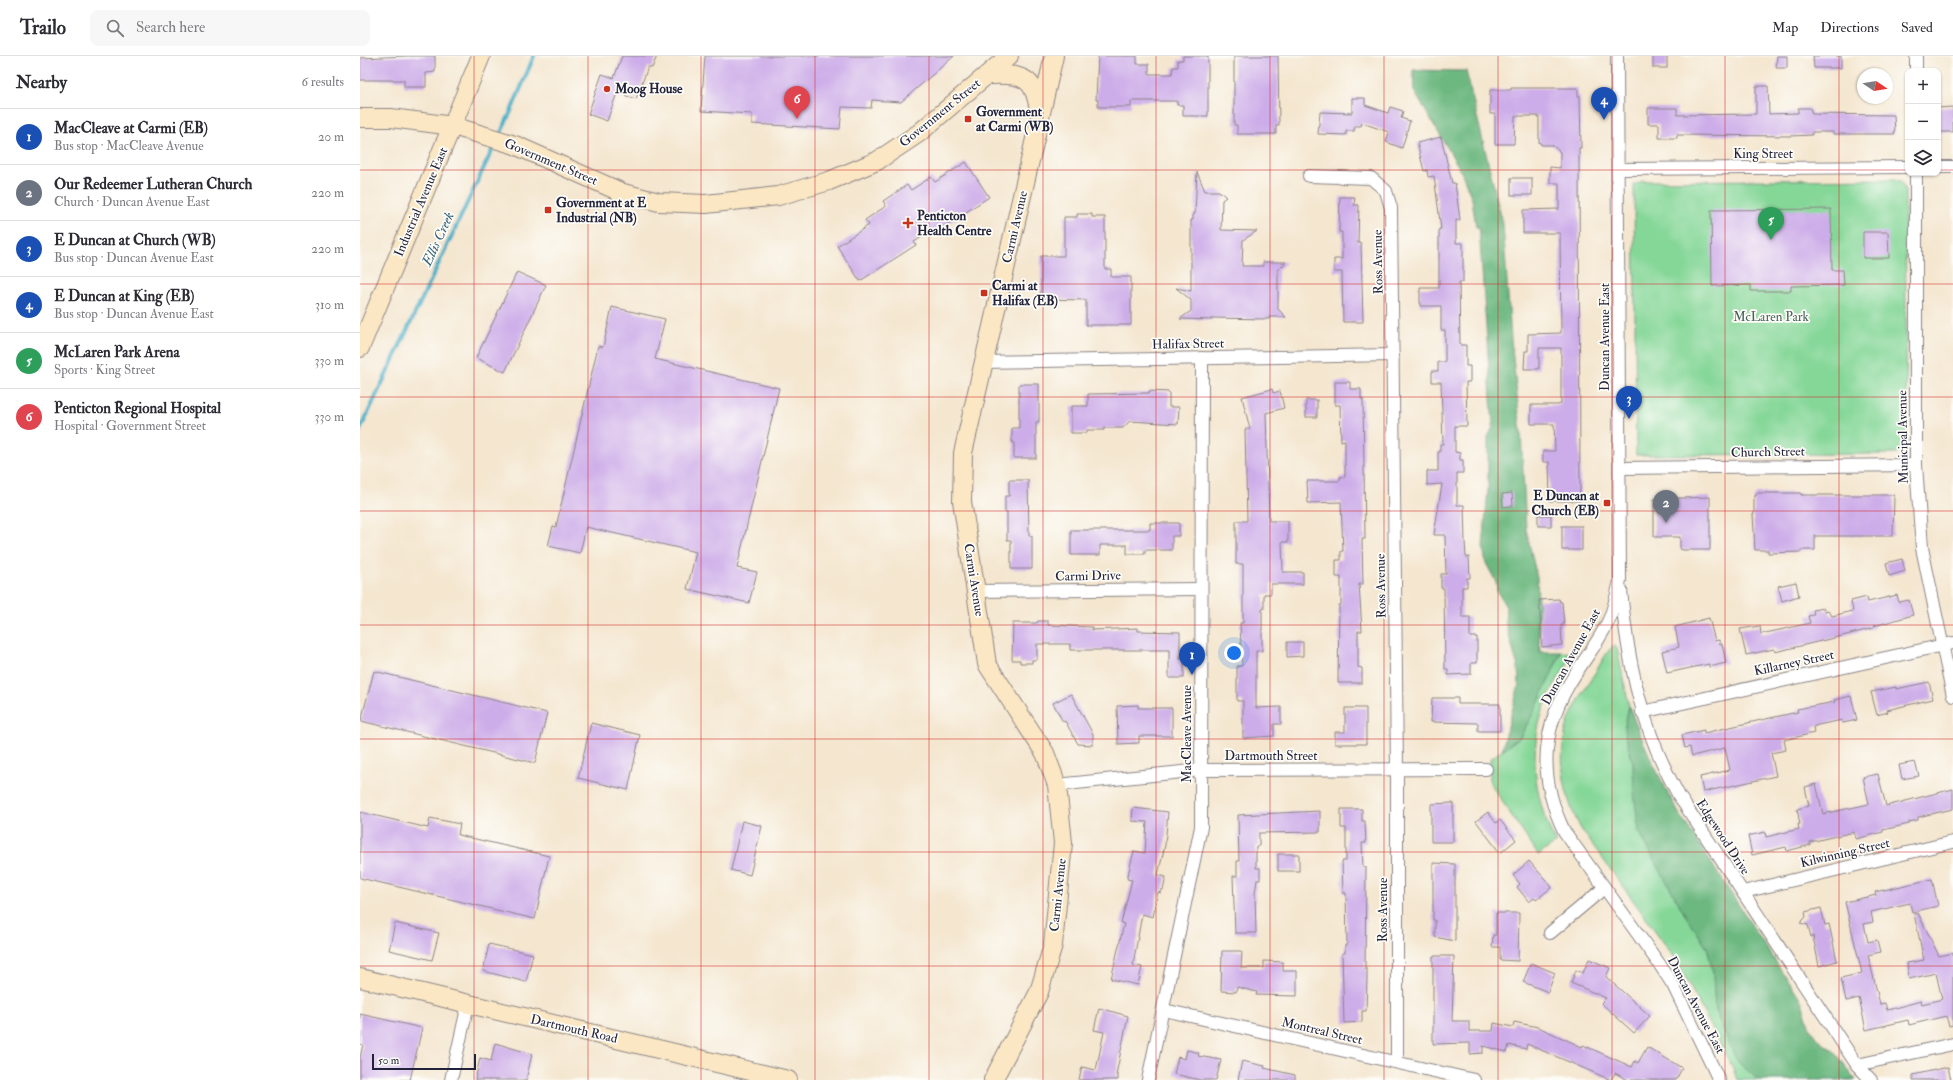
<!DOCTYPE html>
<html lang="en">
<head>
<meta charset="utf-8">
<style>
	body { margin:0; font-family:"IM FELL Double Pica",serif; background:#f7f7f7; color:#2b2b33 }
	.controls { position:absolute; right:12px; top:12px; display:grid; overflow:hidden; border-radius:8px; box-shadow:0 1px 3px #0004 }
	.controls button { width:36px; height:36px; display:grid; place-items:center; padding:0; border:0; border-bottom:1px solid #e1e1e2; background:#fff; color:#2b2b33; font:20px sans-serif }
	.compass { position:absolute; left:1497px; top:12px; width:36px; height:36px; border-radius:50%; background:#fff; box-shadow:0 1px 3px #0004; rotate:102deg }
	.scale { position:absolute; left:12px; bottom:10px; width:104px; box-sizing:border-box; padding-left:4px; border:2px solid #22223b; border-top:0; font-size:11px; line-height:14px; white-space:nowrap; color:#22223b; -webkit-text-stroke:3px #fdfcf7; paint-order:stroke }
	.you { position:absolute; left:874px; top:597px; width:14px; height:14px; margin:-10px; border:3px solid #fff; border-radius:50%; background:#1a73e8; box-shadow:0 0 0 6px #1a73e833 }
	.badge { display:grid; place-items:center; width:26px; height:26px; border-radius:50%; background:#0f766e; color:#fff; font-size:13px; font-weight:700 }
	.pin { position:absolute; translate:-50% -33px; filter:drop-shadow(0 1px 2px #0008) }
	.pin::after { content:''; position:absolute; top:21px; width:14px; height:12px; background:inherit; clip-path:polygon(0 0,100% 0,50% 100%) }
	.list { margin:0; padding:0; list-style:none }
	h2 { display:flex; justify-content:space-between; align-items:center; height:52px; margin:0; padding:0 16px; font-size:17px }
	h2 small { font-size:13px; font-weight:400; color:#7c7c81 }
	.list li { display:grid; grid-template-columns:26px 1fr auto; gap:12px; align-items:center; box-sizing:border-box; height:56px; padding:0 16px; border-top:1px solid #e1e1e2 }
	.list b { display:block; font-size:15px; white-space:nowrap }
	.list p { margin:0; font-size:13px; white-space:nowrap; color:#7c7c81 }
	.list em { font-size:13px; font-style:normal; color:#7c7c81 }
	.icon { flex:none; width:22px; height:22px; fill:none; stroke:currentColor; stroke-width:2; stroke-linecap:round; stroke-linejoin:round }
	.map { position:relative; flex:none; width:1593px; height:1024px; overflow:hidden }
	header { display:flex; align-items:center; gap:24px; box-sizing:border-box; height:56px; padding:0 20px; background:#fff; border-bottom:1px solid #e1e1e2 }
	header strong { font-size:19px }
	nav { display:flex; gap:22px; margin-inline-start:auto; font-size:14px }
	.search { width:280px; height:36px; background:#f7f7f7; display:flex; align-items:center; gap:10px; box-sizing:border-box; padding:0 14px; border-radius:8px; color:#7c7c81; font-size:15px }
	main { display:flex }
	aside { flex:1; background:#fff }
	.map>svg:first-child { display:block }
	.green { fill:#85d798; stroke:#547c6a }
	.forest { fill:#6cb880; stroke:#476d5e }
	.lines { fill:none; stroke-linecap:round; stroke-linejoin:round }
	.stream { stroke:#49aec8; stroke-width:4 }
	.building { fill:#cdade9 }
	.street-casing { stroke:#8b8485; stroke-width:14 }
	.secondary-casing { stroke:#8b8485; stroke-width:20 }
	.street { stroke:#fff; stroke-width:12 }
	.secondary { stroke:#fbe7c3; stroke-width:18 }
	.grid { fill:none; stroke:#d62828; stroke-width:1; stroke-opacity:0.55 }
	.poi-dot { fill:#c8321e; stroke:#fdfcf7; stroke-width:1.5 }
	.labels { text-anchor:middle; dominant-baseline:central; stroke-width:3.5; stroke-linejoin:round; paint-order:stroke }
	.poi-label { font-size:13px; font-weight:bold; fill:#22223b; stroke:#fdfcf7; text-anchor:start }
	.street-label { font-size:13px; fill:#22223b; stroke:#fdfcf7 }
	.park-label { font-size:13px; fill:#45615c; stroke:#fdfcf7 }
	.water-label { font-size:14px; font-style:italic; fill:#34617a; stroke:#fdfcf7 }
</style>
</head>
<body>
<header>
<strong>Trailo</strong>
<div class="search"><svg class="icon" aria-label="search" viewBox="0 0 24 24"><circle cx="10" cy="10" r="6"/><path d="M15 15l6 6"/></svg>Search here</div>
<nav><a>Map</a><a>Directions</a><a>Saved</a></nav>
</header>
<main>
<aside>
<h2>Nearby<small>6 results</small></h2>
<ul class="list">
<li><span class="badge" style="background:#1a4fb4">1</span><div><b>MacCleave at Carmi (EB)</b><p>Bus stop · MacCleave Avenue</p></div><em>20 m</em></li>
<li><span class="badge" style="background:#6b7280">2</span><div><b>Our Redeemer Lutheran Church</b><p>Church · Duncan Avenue East</p></div><em>220 m</em></li>
<li><span class="badge" style="background:#1a4fb4">3</span><div><b>E Duncan at Church (WB)</b><p>Bus stop · Duncan Avenue East</p></div><em>220 m</em></li>
<li><span class="badge" style="background:#1a4fb4">4</span><div><b>E Duncan at King (EB)</b><p>Bus stop · Duncan Avenue East</p></div><em>310 m</em></li>
<li><span class="badge" style="background:#2e9e5b">5</span><div><b>McLaren Park Arena</b><p>Sports · King Street</p></div><em>330 m</em></li>
<li><span class="badge" style="background:#e0444e">6</span><div><b>Penticton Regional Hospital</b><p>Hospital · Government Street</p></div><em>330 m</em></li>
</ul>
</aside>
<div class="map">
<svg width="1593" height="1024" viewBox="0 0 1593 1024">
	<rect width="100%" height="100%" fill="#fdfcf7"/>
	<filter id="ink" filterUnits="userSpaceOnUse"><feTurbulence type="fractalNoise" baseFrequency=".025" numOctaves="2"/><feDisplacementMap in="SourceGraphic" scale="8" xChannelSelector="R" yChannelSelector="G"/><feConvolveMatrix kernelMatrix="1 2 1 2 8 2 1 2 1" color-interpolation-filters="sRGB"/></filter>
	<filter id="wash" filterUnits="userSpaceOnUse"><feTurbulence type="fractalNoise" baseFrequency=".012" numOctaves="4" result="noise"/><feDisplacementMap in="SourceGraphic" scale="16" xChannelSelector="R" yChannelSelector="G"/><feGaussianBlur stdDeviation="0.9" result="paint"/><feColorMatrix in="noise" values="0 0 0 0 0 0 0 0 0 0 0 0 0 0 0 0 0 1.4 0 .05"/><feComposite in="paint" operator="in"/></filter>
	<g filter="url(#wash)">
		<rect width="100%" height="100%" fill="#f4e6cf"/>
		<g class="green">
			<path d="M1536 123 1541 125 1545 135 1547 387 1545 392 1536 398 1276 399 1274 129 1282 125Z"/>
			<path d="M1254 589 1257 592 1269 650 1264 674 1273 707 1274 737 1324 857 1347 891 1353 916 1355 955 1398 1024H1377L1373 1012 1315 902 1221 773C1202 738 1195 694 1212 657 1218 644 1226 632 1233 620 1240 610 1245 597 1254 589Z"/>
			<path d="M1201 596 1215 597C1208 608 1200 618 1194 630 1166 679 1171 738 1196 787L1178 799 1130 727V703L1160 681 1177 650Z"/>
		</g>
		<g class="forest">
			<path d="M1053 14 1106 15 1143 168 1151 283 1161 377 1166 473 1177 522 1180 596H1201L1177 650 1160 681 1142 694 1159 628 1158 611 1145 566 1146 551 1137 535 1136 526 1126 507 1123 491 1128 432V381L1133 371 1119 171H1116L1112 143 1101 115 1054 35Z"/>
			<path d="M1269 650C1283 688 1300 724 1320 759L1442 946 1450 972 1460 985 1475 996 1496 1024H1398L1377 1005 1355 955 1353 916 1347 891 1324 857 1279 776 1274 737 1273 707 1264 674Z"/>
		</g>
		<g class="lines">
			<g class="stream">
				<path d="M140 79 152 53 174 0"/>
				<path d="M0 374 135 88"/>
			</g>
		</g>
		<g id="blocks">
			<g class="building">
				<path d="M47 0H75V16L66 17V31H44V24H0V2Z"/>
				<path d="M262 0H297L292 12 288 11 276 43 257 37 247 65 228 58 242 18 254 22Z"/>
				<path d="M345 0H594L541 46 512 44 511 52 482 51 480 73 392 68V58L341 55Z"/>
				<path d="M738 0H777V8H789V18H812L813 11H818V4H823V0H848V60H823V49H817V45H771V51H738V44H736Z"/>
				<path d="M874 0H918L919 69H916V78H877V69H874Z"/>
				<rect x="1293" y="0" width="14" height="12"/>
				<path d="M1417 0H1427V12H1416Z"/>
				<path d="M1453 0H1481V12H1454Z"/>
				<path d="M1396 30H1408L1409 58 1438 57V52H1450L1452 58 1534 59 1535 78H1473V76H1452V79L1431 80 1317 79V82H1299V68H1288V52H1317V59L1396 58Z"/>
				<path d="M1151 32H1218V40H1220L1221 92H1219L1220 445H1190L1189 406H1183V395H1195L1194 368H1171V349H1197L1201 348V292H1179V313H1164L1165 295H1168V278L1201 277 1200 177H1163V154L1199 153V127H1190V111L1200 112V96L1192 89H1181V87H1179V60H1155L1154 88H1135V58H1130V34H1151Z"/>
				<path d="M992 42H1005V49L1028 57 1030 51 1043 55 1041 62 1050 65 1042 92 1026 86 1029 76 1002 67 1001 70H995L994 75H986V79L958 78 960 56 992 57Z"/>
				<path d="M1593 51V76H1578V52Z"/>
				<path d="M1081 81 1092 127H1095L1100 164H1096V187H1103V226H1099L1100 289H1106V310H1110V326H1106L1107 370H1095V396L1100 397V404H1103V417H1097V449H1104L1105 486 1106 501H1109L1110 522H1107V531H1102V561H1110V581H1117V607H1111V618L1088 619V613H1085L1084 532H1081V518H1086L1085 479H1074L1082 428 1067 429V415H1078V396H1080V388H1083L1081 326H1072V315H1078V306H1085V274H1081V250H1060V232H1079V173H1081L1074 120 1068 121 1067 114 1064 115 1057 87Z"/>
				<path d="M606 106 629 141 574 177 573 174 554 186 556 189 500 225 477 190 509 169 505 164 526 150 523 145 547 129 551 134 571 121 575 126Z"/>
				<path d="M837 116 845 135H859L866 141 862 144 861 174 897 175 883 184 882 210H903V206H926L918 214V253L926 261H909V263L852 262V264L820 263 831 255V244L816 232 831 235V164H833V158H835Z"/>
				<rect x="1151" y="122" width="21" height="17"/>
				<path d="M980 141H995L994 149H999L998 187H1001L1003 266H983L982 216H974V203H982V176H979Z"/>
				<path d="M1471 153 1472 214H1483L1484 229 1431 230V235H1391V229L1352 230 1351 154Z"/>
				<path d="M717 158H732V161H745V213H751V221H771V269H726V244L681 243V200H704V161H717Z"/>
				<path d="M1503 176H1528L1529 202H1503Z"/>
				<path d="M157 216 186 229 145 316 116 302Z"/>
				<path d="M252 251 305 263 295 303 419 332 377 512 397 516 389 547 327 533 336 496 226 471 220 497 188 490 193 470 196 471 238 290 243 291Z"/>
				<path d="M975 326H990V333H1001V343H1003L1005 483H1002L1003 528H999L1002 575H998V611L1002 612V627H978L979 549H981V521H976V504H981V495H983L981 446 948 447 947 425H980V421H985V384L981 385 980 349H975Z"/>
				<path d="M659 328H679V366H676V402H654V386H652V372H659Z"/>
				<path d="M912 333 913 337 920 335 924 352 906 357 909 465H928V486H922L923 516H943V528H911V538H904V553H902V595H896V652L921 651V668H914V680L883 682V645H877V610H882L880 567H883V508H876V465H887L885 373H890L882 341Z"/>
				<path d="M789 335 809 336V351H819L818 368 770 365 763 372H744V374H727V377H711V350H728V338L789 337Z"/>
				<rect x="946" y="344" width="11" height="17"/>
				<path d="M649 424H668L669 480H672V513H651V484H647V456H645V440H649Z"/>
				<path d="M1152 437 1153 450 1143 451 1142 438Z"/>
				<path d="M1396 437H1441V439H1534L1533 480H1455V494H1441V496L1408 497V494H1395L1393 458H1394V440H1396Z"/>
				<path d="M1350 441V494H1323L1320 493V481H1294V443Z"/>
				<rect x="1178" y="459" width="13" height="11"/>
				<path d="M790 467H819V480H812V494H785V498H767V489H740V499H711V474H790Z"/>
				<rect x="1202" y="470" width="20" height="24"/>
				<path d="M1542 503 1545 515 1529 520 1526 507Z"/>
				<path d="M1436 526 1439 540 1422 545 1418 530Z"/>
				<path d="M1537 539 1539 546 1549 544 1553 559 1514 570V572L1478 581 1415 596 1414 593 1386 599 1380 573 1400 570 1401 578 1424 573 1450 567 1448 560 1454 559 1453 554 1464 552 1465 555 1468 554 1472 560 1493 555 1491 545 1507 541 1508 546Z"/>
				<path d="M1199 543 1200 546H1202L1204 569H1201L1202 589 1182 591 1179 544Z"/>
				<path d="M1349 562 1355 585 1359 584 1360 588H1362L1366 607 1349 611V608L1307 617 1302 595 1319 591 1315 571Z"/>
				<path d="M678 565H688V569L732 571V574L778 572V575L820 576V603H824V622H809V594H710V588H677V604H672V607H660V604H652L653 567H677Z"/>
				<path d="M927 586H943V600L927 601Z"/>
				<path d="M14 615 187 657 175 707 1 665Z"/>
				<path d="M1569 626 1573 643 1527 654 1528 656 1517 659 1511 636 1536 631V633Z"/>
				<path d="M711 638 733 678V689L718 688 705 665 703 666 693 647Z"/>
				<path d="M1491 640 1497 664 1483 667 1482 664 1458 669 1453 671 1454 677 1424 684 1426 694 1411 697 1416 720 1343 736 1340 721 1370 714 1365 692 1332 700 1330 691 1325 692 1322 679 1344 674V677L1401 664 1438 656 1437 653 1475 646 1474 644Z"/>
				<path d="M1072 642H1098V648H1140V675H1118V667L1071 666Z"/>
				<path d="M778 649V652H812V680H779V687L758 688 757 650Z"/>
				<path d="M985 652H1006V688H975V676H985Z"/>
				<path d="M231 667 280 679 268 734 218 722Z"/>
				<path d="M1555 706 1559 720 1542 723 1539 709Z"/>
				<path d="M1518 718 1526 750 1593 733V753L1558 761V764L1549 766V768L1523 774V776L1496 783 1494 776 1450 786V789L1427 795 1426 791 1392 799 1388 780 1405 776 1406 781 1439 773 1438 768H1440L1437 753 1449 750 1445 731 1456 728 1463 758 1509 748 1503 721Z"/>
				<path d="M1093 747V786H1071V748Z"/>
				<path d="M773 752 808 756 805 789 798 819 806 821 803 834H801V837L798 836 793 861 782 858 773 909 782 911 778 929 751 923 764 868 761 867 772 824 767 823 774 795 785 797 787 766 772 765Z"/>
				<path d="M981 753H1002V765H1005V768L1006 787H1002L1003 811H1006L1005 913H1007V924L1006 955H1002V966L984 967 982 897H985V889H987L986 837H983L982 805H986V772H981Z"/>
				<path d="M960 755V776L899 777V790H896V812H900V824H897L895 837 896 877H875L873 820H877V805H879L878 759Z"/>
				<path d="M0 756 68 772 70 762 100 768 98 779 189 800 175 863 0 822Z"/>
				<path d="M1128 756 1136 767 1140 764 1156 784 1140 797 1116 765Z"/>
				<path d="M382 765 402 770 390 819 371 814Z"/>
				<rect x="918" y="798" width="21" height="17"/>
				<path d="M1169 805 1192 831 1176 844 1174 842 1169 846 1157 831 1160 828 1153 819Z"/>
				<path d="M1073 807 1095 808V885L1075 881V864H1073Z"/>
				<path d="M1572 823 1578 850 1552 856 1550 847 1511 856 1513 866 1504 868 1508 886 1517 884 1520 896 1508 899 1520 948 1525 947 1527 954 1561 945 1562 948 1582 943 1576 917 1549 923 1547 907 1564 904 1554 858 1558 857 1579 900 1593 897V969L1589 970 1586 960 1549 969 1548 964 1506 974 1499 942 1486 945 1481 922 1502 917 1485 846 1516 839 1515 836Z"/>
				<path d="M1461 852 1465 869 1469 868 1477 905 1459 910 1453 880 1451 881 1448 869 1440 867 1446 861 1445 856Z"/>
				<path d="M1136 857H1159L1158 905 1140 904V891H1132L1133 879H1136Z"/>
				<path d="M35 867 79 877 72 904 29 894Z"/>
				<path d="M129 888 173 898 166 926 123 915Z"/>
				<path d="M862 895H882L881 912H904V905L923 906V915H937V940L896 939 897 936 877 931 876 936 861 935Z"/>
				<path d="M1073 900H1094L1092 965H1109V975H1133L1134 967 1153 971 1154 966 1178 971 1222 991 1223 989 1272 1011 1275 1005 1278 1007 1287 991 1322 1012 1316 1024H1268L1255 1017 1251 1024 1167 988 1166 993 1149 989 1147 996 1123 990V997L1110 998V987L1073 988Z"/>
				<path d="M1229 903 1250 912 1246 921 1290 960 1274 977 1241 947 1246 942 1211 927 1216 914 1223 917Z"/>
				<path d="M1171 907 1195 917 1188 936 1163 926Z"/>
				<path d="M739 952 768 960 756 1019H758V1024H719L722 1011 736 1014 744 976 734 974Z"/>
				<path d="M0 958 62 972 50 1024H0V1001L3 989 0 988Z"/>
				<path d="M135 987 172 998 166 1024H115L120 1002 131 1005Z"/>
				<path d="M827 994 839 997 838 1000 861 1004 856 1024H840L814 1018 818 1001 825 1003Z"/>
				<path d="M882 1005 905 1010 904 1012 935 1019V1024H878Z"/>
				<path d="M1588 1011 1591 1024H1553V1019Z"/>
			</g>
		</g>
	</g>
	<g filter="url(#ink)">
		<use href="#blocks" fill-opacity="0" stroke="#8b8485" stroke-width="1"/>
		<g class="lines">
			<defs>
				<g id="street">
					<path d="M1257 0 1260 524C1257 539 1254 554 1247 568 1236 590 1220 609 1208 630 1180 679 1180 725 1204 775L1300 909 1313 929 1359 1024"/>
					<path d="M1556 15V0"/>
					<path d="M1578 111H1593"/>
					<path d="M1259 113 1548 111"/>
					<path d="M1556 117V409L1562 492 1593 640"/>
					<path d="M949 120 1011 122 1026 135 1031 152 1037 714V1006"/>
					<path d="M623 306 1033 299"/>
					<path d="M1260 412 1556 409"/>
					<path d="M1261 534C1268 609 1282 674 1319 740L1497 1009 1511 1024"/>
					<path d="M616 535 841 533"/>
					<path d="M1282 656 1593 587"/>
					<path d="M697 729 841 714 1126 713"/>
					<path d="M1383 836 1593 786"/>
					<path d="M1190 877 1244 832"/>
					<path d="M804 954 1114 1024"/>
					<path d="M1497 1009 1593 988"/>
					<path d="M91 1024 108 948"/>
					<path d="M788 1024 841 771 842 302"/>
				</g>
				<g id="secondary">
					<path d="M627 19C642 19 666 16 673 33 677 40 678 50 680 57"/>
					<path d="M0 62H31L93 70 155 89 263 137 299 146 346 148 418 140 469 125 517 105 559 77 649 0"/>
					<path d="M0 292 121 0"/>
					<path d="M0 922 428 1024"/>
					<path d="M633 1024 679 936 693 889 703 787 697 729 685 697 627 608 602 445 603 397 694 0"/>
				</g>
			</defs>
			<use href="#street" class="street-casing"/>
			<use href="#secondary" class="secondary-casing"/>
			<use href="#street" class="street"/>
			<use href="#secondary" class="secondary"/>
		</g>
	</g>
	<path class="grid" d="M114 0V1024M228 0V1024M341 0V1024M455 0V1024M569 0V1024M683 0V1024M796 0V1024M910 0V1024M1024 0V1024M1138 0V1024M1252 0V1024M1365 0V1024M1479 0V1024M0 114H1548M1578 114H1593M0 228H1593M0 341H1593M0 455H1593M0 569H1593M0 683H1593M0 796H1593M0 910H1593"/>
	<g class="poi-dot">
		<circle cx="247" cy="33" r="4"/>
		<rect x="604" y="59" width="8" height="8" rx="2"/>
		<rect x="184" y="150" width="8" height="8" rx="2"/>
		<path d="M546 161h4v4h4v4h-4v4h-4v-4h-4v-4h4z"/>
		<rect x="620" y="233" width="8" height="8" rx="2"/>
		<rect x="1243" y="443" width="8" height="8" rx="2"/>
	</g>
	<g class="labels">
		<g class="poi-label">
			<text x="255" y="33">Moog House</text>
			<text x="616" y="56">Government<tspan x="616" dy="15">at Carmi (WB)</tspan></text>
			<text x="196" y="147">Government at E<tspan x="196" dy="15">Industrial (NB)</tspan></text>
			<text x="557" y="160">Penticton<tspan x="557" dy="15">Health Centre</tspan></text>
			<text x="632" y="230">Carmi at<tspan x="632" dy="15">Halifax (EB)</tspan></text>
			<text x="1239" y="440" text-anchor="end">E Duncan at<tspan x="1239" dy="15">Church (EB)</tspan></text>
		</g>
		<g class="street-label">
			<text transform="translate(580 57) rotate(-39)">Government Street</text>
			<text x="1403" y="98">King Street</text>
			<text transform="translate(191 106) rotate(23)">Government Street</text>
			<text transform="translate(61 146) rotate(-67)">Industrial Avenue East</text>
			<text transform="translate(655 171) rotate(-77)">Carmi Avenue</text>
			<text transform="translate(1018 206) rotate(-91)">Ross Avenue</text>
			<text transform="translate(1245 281) rotate(-90)">Duncan Avenue East</text>
			<text transform="translate(828 288) rotate(-1)">Halifax Street</text>
			<text transform="translate(1543 381) rotate(-91)">Municipal Avenue</text>
			<text transform="translate(1408 396) rotate(-1)">Church Street</text>
			<text transform="translate(728 520) rotate(-1)">Carmi Drive</text>
			<text transform="translate(614 524) rotate(81)">Carmi Avenue</text>
			<text transform="translate(1021 530) rotate(-91)">Ross Avenue</text>
			<text transform="translate(1211 601) rotate(-61)">Duncan Avenue East</text>
			<text transform="translate(1434 607) rotate(-12)">Killarney Street</text>
			<text transform="translate(827 678) rotate(-90)">MacCleave Avenue</text>
			<text x="911" y="700">Dartmouth Street</text>
			<text transform="translate(1363 781) rotate(57)">Edgewood Drive</text>
			<text transform="translate(1485 797) rotate(-13)">Kilwinning Street</text>
			<text transform="translate(698 839) rotate(-84)">Carmi Avenue</text>
			<text transform="translate(1023 854) rotate(-90)">Ross Avenue</text>
			<text transform="translate(1336 949) rotate(62)">Duncan Avenue East</text>
			<text transform="translate(214 973) rotate(13)">Dartmouth Road</text>
			<text transform="translate(962 975) rotate(13)">Montreal Street</text>
		</g>
		<g class="park-label">
			<text x="1411" y="261">McLaren Park</text>
		</g>
		<g class="water-label">
			<text transform="translate(78 183) rotate(-65)">Ellis Creek</text>
		</g>
	</g>
</svg>
<div class="controls">
<button>+</button>
<button>−</button>
<button><svg class="icon" aria-label="layers" viewBox="0 0 24 24"><path d="M12 4l9 5-9 5-9-5zM3 14l9 5 9-5"/></svg></button>
</div>
<svg class="compass" viewBox="-18 -18 36 36"><path d="M0-13l5 13h-10z" fill="#e53935"/><path d="M0 13l5-13h-10z" fill="#7c7c81"/></svg>
<div class="scale">50 m</div>
<div class="you"></div>
<div class="pin badge" style="left:832px;top:619px;background:#1a4fb4">1</div>
<div class="pin badge" style="left:1306px;top:467px;background:#6b7280">2</div>
<div class="pin badge" style="left:1269px;top:363px;background:#1a4fb4">3</div>
<div class="pin badge" style="left:1244px;top:64px;background:#1a4fb4">4</div>
<div class="pin badge" style="left:1411px;top:184px;background:#2e9e5b">5</div>
<div class="pin badge" style="left:437px;top:63px;background:#e0444e">6</div>
</div>
</main>
</body>
</html>
